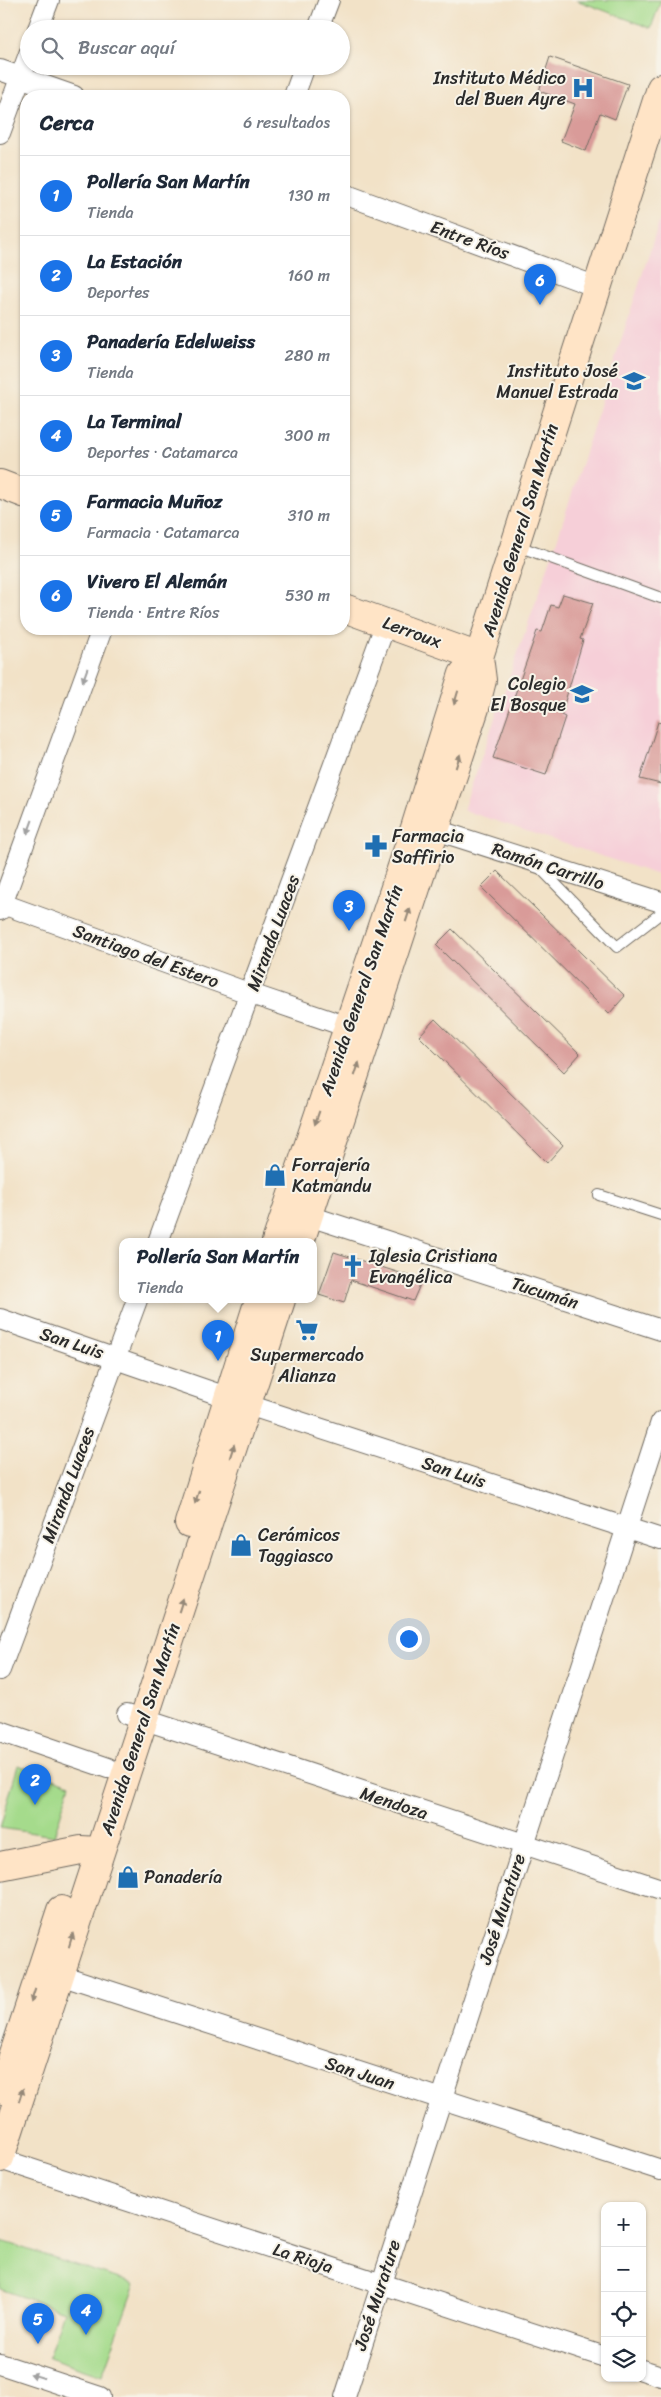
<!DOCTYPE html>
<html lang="es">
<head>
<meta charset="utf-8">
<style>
	body { margin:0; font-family:Sriracha,sans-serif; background:#f6f6f7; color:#1f2937 }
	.controls { position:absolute; right:15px; bottom:15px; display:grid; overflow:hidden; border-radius:10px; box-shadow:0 1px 4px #0004 }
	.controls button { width:45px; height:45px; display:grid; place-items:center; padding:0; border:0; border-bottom:1px solid #e0e1e3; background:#fff; color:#1f2937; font:25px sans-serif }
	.you { position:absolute; left:408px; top:1638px; width:18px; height:18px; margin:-12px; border:4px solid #fff; border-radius:50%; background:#1a73e8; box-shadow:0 0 0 8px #1a73e833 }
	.badge { display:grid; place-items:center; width:32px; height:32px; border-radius:50%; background:#1a73e8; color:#fff; font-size:16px; font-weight:700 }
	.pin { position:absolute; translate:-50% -41px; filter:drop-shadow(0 1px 2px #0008) }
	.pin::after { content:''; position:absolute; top:26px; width:18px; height:15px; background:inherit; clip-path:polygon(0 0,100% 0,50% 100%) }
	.popup { position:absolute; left:119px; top:1238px; width:198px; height:65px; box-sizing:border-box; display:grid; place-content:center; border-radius:10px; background:#fff; filter:drop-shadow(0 1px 4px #0005); font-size:16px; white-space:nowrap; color:#747a83 }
	.popup b { font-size:19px; color:#1f2937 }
	.popup::after { content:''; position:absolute; left:50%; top:100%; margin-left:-10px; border:10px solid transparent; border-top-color:#fff }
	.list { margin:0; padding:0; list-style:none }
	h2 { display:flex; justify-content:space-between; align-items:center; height:65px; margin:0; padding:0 20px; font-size:21px }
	h2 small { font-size:16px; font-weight:400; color:#747a83 }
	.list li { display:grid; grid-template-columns:32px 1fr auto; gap:15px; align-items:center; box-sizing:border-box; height:80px; padding:0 20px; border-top:1px solid #e0e1e3 }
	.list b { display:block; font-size:19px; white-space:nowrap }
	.list p { margin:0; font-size:16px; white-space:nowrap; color:#747a83 }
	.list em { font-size:16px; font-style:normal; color:#747a83 }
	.icon { flex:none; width:28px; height:28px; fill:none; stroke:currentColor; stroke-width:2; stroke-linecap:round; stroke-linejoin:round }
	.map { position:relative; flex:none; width:661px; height:2397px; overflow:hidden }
	.search { position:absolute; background:#fff; box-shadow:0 1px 4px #0004; left:20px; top:20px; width:330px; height:55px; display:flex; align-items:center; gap:12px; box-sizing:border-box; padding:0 18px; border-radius:28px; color:#747a83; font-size:19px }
	.panel { position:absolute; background:#fff; box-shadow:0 1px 4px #0004; left:20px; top:90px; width:330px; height:545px; border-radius:20px }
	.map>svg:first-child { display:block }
	.built { fill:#f6cfd8 }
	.green { fill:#a5db8c; stroke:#68835c }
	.building { fill:#d99b99 }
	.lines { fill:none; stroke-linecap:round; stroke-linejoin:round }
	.lane-casing { stroke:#716b62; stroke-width:12 }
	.street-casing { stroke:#716b62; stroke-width:22 }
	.secondary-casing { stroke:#716b62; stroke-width:30 }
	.lane { stroke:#fff; stroke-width:10 }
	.street { stroke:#fff; stroke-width:20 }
	.secondary { stroke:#ffe4c6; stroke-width:28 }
	.oneway { fill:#a0a0a0 }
	.oneway2 { fill:#958878 }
	.labels { text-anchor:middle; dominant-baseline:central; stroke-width:4; stroke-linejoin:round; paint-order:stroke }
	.poi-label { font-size:18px; fill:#2b2b2b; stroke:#f7f3e8; text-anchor:start }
	.street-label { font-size:18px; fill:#2b2b2b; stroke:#f7f3e8 }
</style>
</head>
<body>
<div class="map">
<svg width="661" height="2397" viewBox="0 0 661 2397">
	<rect width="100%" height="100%" fill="#f7f3e8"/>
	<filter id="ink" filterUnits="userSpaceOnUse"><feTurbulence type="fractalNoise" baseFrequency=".02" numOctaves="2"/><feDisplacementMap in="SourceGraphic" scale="10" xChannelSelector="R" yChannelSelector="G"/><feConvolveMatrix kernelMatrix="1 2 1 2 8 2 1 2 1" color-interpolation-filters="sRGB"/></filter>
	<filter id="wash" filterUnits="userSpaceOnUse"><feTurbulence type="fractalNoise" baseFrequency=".0096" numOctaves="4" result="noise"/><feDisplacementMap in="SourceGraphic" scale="20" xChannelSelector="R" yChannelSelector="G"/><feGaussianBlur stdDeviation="1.12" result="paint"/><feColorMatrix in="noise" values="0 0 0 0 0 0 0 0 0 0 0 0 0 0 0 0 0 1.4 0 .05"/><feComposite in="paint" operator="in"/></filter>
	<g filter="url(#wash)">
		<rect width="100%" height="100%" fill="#f2e2c7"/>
		<path class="built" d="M661 216V876L463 810 555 546Z"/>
		<g class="green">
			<path d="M576 0H661L651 28Z"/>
			<path d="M18 1765 70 1784 54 1836 0 1828Z"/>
			<path d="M1 2241 135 2284 102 2376 48 2358 64 2311 0 2289Z"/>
		</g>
		<g id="blocks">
			<g class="building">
				<path d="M550 57 628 84 615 119 600 113 586 151 561 141 575 104 539 91Z"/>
				<path d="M563 594 593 603 580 639 583 640 561 715 565 717 546 775 493 758 537 631 542 632 551 605 558 607Z"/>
				<path d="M658 722 661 723V784L640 779Z"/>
				<path d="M497 871 625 996 609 1014 481 887Z"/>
				<path d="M452 929 580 1054 564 1072 436 945Z"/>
				<path d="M435 1019 563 1145 547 1163 419 1036Z"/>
				<path d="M334 1252 422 1280 413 1301 351 1280 344 1303 319 1295Z"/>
			</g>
		</g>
	</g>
	<g filter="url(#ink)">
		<use href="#blocks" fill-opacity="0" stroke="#716b62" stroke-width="1"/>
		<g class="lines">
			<defs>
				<g id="lane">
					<path d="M515 545 661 598"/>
					<path d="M540 868 617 947 661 913"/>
					<path d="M599 1195 661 1215"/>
				</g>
				<g id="street">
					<path d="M38 29 49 0"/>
					<path d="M318 29 329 0"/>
					<path d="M0 70 74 96"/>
					<path d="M294 96 305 66"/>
					<path d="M0 133 29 54"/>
					<path d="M344 194 597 287"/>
					<path d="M436 830 661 902"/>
					<path d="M0 903 251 994 348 1027"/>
					<path d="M0 910 102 629"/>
					<path d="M297 1212 661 1330"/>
					<path d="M158 1242 386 623"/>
					<path d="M0 1319 229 1398"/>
					<path d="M248 1405 661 1539"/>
					<path d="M0 1670 137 1300"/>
					<path d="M127 1714 661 1889"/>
					<path d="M0 1731 108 1768"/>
					<path d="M60 1975 661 2170"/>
					<path d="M0 2159 605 2357"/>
					<path d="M0 2364 100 2397"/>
					<path d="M642 2370 661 2376"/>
					<path d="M345 2397 661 1422"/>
				</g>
				<g id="secondary">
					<path d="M0 484 26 494"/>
					<path d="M344 608 479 657"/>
					<path d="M276 1242 415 828 463 674 479 657"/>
					<path d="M300 1242 475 708 482 680 479 657 661 88"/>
					<path d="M189 1523 259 1300"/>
					<path d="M0 1866 81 1850 99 1851"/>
					<path d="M2 2090 61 1910"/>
					<path d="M0 2158 281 1300"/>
				</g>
			</defs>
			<use href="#lane" class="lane-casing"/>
			<use href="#street" class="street-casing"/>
			<use href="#secondary" class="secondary-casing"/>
			<use href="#lane" class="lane"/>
			<use href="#street" class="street"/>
			<use href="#secondary" class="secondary"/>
		</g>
		<defs><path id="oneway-solid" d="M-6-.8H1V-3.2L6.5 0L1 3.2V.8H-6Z" transform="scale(1.25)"/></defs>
		<g class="oneway">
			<use href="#oneway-solid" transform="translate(85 675) rotate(110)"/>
			<use href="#oneway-solid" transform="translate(30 827) rotate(110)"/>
			<use href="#oneway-solid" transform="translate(37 2376) rotate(-162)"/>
		</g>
		<g class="oneway2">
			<use href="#oneway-solid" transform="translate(456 698) rotate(107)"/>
			<use href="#oneway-solid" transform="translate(458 761) rotate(-72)"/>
			<use href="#oneway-solid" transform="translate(408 915) rotate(-72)"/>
			<use href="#oneway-solid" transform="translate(357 1069) rotate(-72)"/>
			<use href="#oneway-solid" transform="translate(317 1118) rotate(109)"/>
			<use href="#oneway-solid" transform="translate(232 1451) rotate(-72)"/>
			<use href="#oneway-solid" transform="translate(197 1497) rotate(108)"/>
			<use href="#oneway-solid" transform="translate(181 1605) rotate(-72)"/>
			<use href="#oneway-solid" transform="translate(71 1940) rotate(-73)"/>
			<use href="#oneway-solid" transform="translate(33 1996) rotate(108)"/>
			<use href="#oneway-solid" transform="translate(21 2095) rotate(-72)"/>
		</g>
	</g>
	<defs>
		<symbol id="hospital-bare" viewBox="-9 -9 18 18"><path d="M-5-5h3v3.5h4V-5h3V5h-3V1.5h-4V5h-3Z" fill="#1f6fb2" stroke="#f7f3e8" stroke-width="2.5" paint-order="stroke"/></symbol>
		<symbol id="school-bare" viewBox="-9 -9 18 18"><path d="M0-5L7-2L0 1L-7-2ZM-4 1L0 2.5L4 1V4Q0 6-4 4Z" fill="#1f6fb2" stroke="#f7f3e8" stroke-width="2.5" paint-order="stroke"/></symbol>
		<symbol id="pharmacy-bare" viewBox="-9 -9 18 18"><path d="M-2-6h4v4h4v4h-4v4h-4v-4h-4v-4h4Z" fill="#1f6fb2" stroke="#f7f3e8" stroke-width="2.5" paint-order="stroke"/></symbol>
		<symbol id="shop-bare" viewBox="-9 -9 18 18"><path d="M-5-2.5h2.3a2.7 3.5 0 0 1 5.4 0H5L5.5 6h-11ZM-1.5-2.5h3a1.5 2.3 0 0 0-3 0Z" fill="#1f6fb2" stroke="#f7f3e8" stroke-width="2.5" paint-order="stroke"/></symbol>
		<symbol id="church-bare" viewBox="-9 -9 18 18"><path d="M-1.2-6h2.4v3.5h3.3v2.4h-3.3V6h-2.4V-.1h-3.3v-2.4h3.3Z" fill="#1f6fb2" stroke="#f7f3e8" stroke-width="2.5" paint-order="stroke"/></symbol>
		<symbol id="supermarket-bare" viewBox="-9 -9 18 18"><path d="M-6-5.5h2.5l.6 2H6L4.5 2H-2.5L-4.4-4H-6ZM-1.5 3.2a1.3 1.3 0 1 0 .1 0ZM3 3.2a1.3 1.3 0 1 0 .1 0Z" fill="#1f6fb2" stroke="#f7f3e8" stroke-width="2.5" paint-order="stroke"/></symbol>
	</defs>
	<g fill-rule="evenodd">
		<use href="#hospital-bare" x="567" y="72" width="32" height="32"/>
		<use href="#school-bare" x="618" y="365" width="32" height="32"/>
		<use href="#school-bare" x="566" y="678" width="32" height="32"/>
		<use href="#pharmacy-bare" x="360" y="830" width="32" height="32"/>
		<use href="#shop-bare" x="259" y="1159" width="32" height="32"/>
		<use href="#church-bare" x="337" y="1250" width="32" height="32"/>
		<use href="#supermarket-bare" x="291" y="1314" width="32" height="32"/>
		<use href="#shop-bare" x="225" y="1529" width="32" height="32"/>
		<use href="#shop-bare" x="112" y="1861" width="32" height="32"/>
	</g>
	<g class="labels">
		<g class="poi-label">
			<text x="566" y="78" text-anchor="end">Instituto Médico<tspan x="566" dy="21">del Buen Ayre</tspan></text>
			<text x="618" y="371" text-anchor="end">Instituto José<tspan x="618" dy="21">Manuel Estrada</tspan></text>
			<text x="566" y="684" text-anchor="end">Colegio<tspan x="566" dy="21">El Bosque</tspan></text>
			<text x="392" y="836">Farmacia<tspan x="392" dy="21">Saffirio</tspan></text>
			<text x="292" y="1165">Forrajería<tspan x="292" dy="21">Katmandu</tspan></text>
			<text x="369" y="1256">Iglesia Cristiana<tspan x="369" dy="21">Evangélica</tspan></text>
			<text x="307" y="1355" text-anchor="middle">Supermercado<tspan x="307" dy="21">Alianza</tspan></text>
			<text x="258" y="1535">Cerámicos<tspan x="258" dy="21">Taggiasco</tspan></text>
			<text x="144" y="1877">Panadería</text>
		</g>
		<g class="street-label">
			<text transform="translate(470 240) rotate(20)">Entre Ríos</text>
			<text transform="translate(520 530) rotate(-73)">Avenida General San Martín</text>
			<text transform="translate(412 632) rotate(20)">Lerroux</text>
			<text transform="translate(548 866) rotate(18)">Ramón Carrillo</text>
			<text transform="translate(273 933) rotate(-70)">Miranda Luaces</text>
			<text transform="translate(146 956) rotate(20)">Santiago del Estero</text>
			<text transform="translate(361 990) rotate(-71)">Avenida General San Martín</text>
			<text transform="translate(545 1293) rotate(18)">Tucumán</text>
			<text transform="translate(72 1343) rotate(18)">San Luis</text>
			<text transform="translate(454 1472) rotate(18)">San Luis</text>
			<text transform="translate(68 1485) rotate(-70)">Miranda Luaces</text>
			<text transform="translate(140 1729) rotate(-72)">Avenida General San Martín</text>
			<text transform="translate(394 1803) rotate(18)">Mendoza</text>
			<text transform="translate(502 1909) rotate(-72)">José Murature</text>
			<text transform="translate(360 2073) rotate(18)">San Juan</text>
			<text transform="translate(303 2258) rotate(18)">La Rioja</text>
			<text transform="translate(377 2295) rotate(-72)">José Murature</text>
		</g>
	</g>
</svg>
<div class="controls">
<button>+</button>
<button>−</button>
<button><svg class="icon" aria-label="locate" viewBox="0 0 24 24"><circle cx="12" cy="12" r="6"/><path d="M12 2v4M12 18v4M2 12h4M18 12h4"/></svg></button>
<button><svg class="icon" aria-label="layers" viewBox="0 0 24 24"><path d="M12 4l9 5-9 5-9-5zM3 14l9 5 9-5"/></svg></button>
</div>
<div class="you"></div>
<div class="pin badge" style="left:218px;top:1361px">1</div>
<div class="popup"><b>Pollería San Martín</b>Tienda</div>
<div class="pin badge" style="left:35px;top:1805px">2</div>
<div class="pin badge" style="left:349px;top:931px">3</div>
<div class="pin badge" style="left:86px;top:2335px">4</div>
<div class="pin badge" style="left:38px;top:2344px">5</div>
<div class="pin badge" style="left:540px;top:305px">6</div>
<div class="search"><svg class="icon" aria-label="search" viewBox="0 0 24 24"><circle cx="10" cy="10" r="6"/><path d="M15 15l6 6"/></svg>Buscar aquí</div>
<section class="panel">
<h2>Cerca<small>6 resultados</small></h2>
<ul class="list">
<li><span class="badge">1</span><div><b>Pollería San Martín</b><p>Tienda</p></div><em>130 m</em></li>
<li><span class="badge">2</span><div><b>La Estación</b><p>Deportes</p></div><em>160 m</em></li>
<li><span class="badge">3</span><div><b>Panadería Edelweiss</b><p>Tienda</p></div><em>280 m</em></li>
<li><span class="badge">4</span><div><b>La Terminal</b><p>Deportes · Catamarca</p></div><em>300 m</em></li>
<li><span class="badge">5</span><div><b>Farmacia Muñoz</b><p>Farmacia · Catamarca</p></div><em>310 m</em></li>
<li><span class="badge">6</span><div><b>Vivero El Alemán</b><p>Tienda · Entre Ríos</p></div><em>530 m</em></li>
</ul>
</section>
</div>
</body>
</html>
